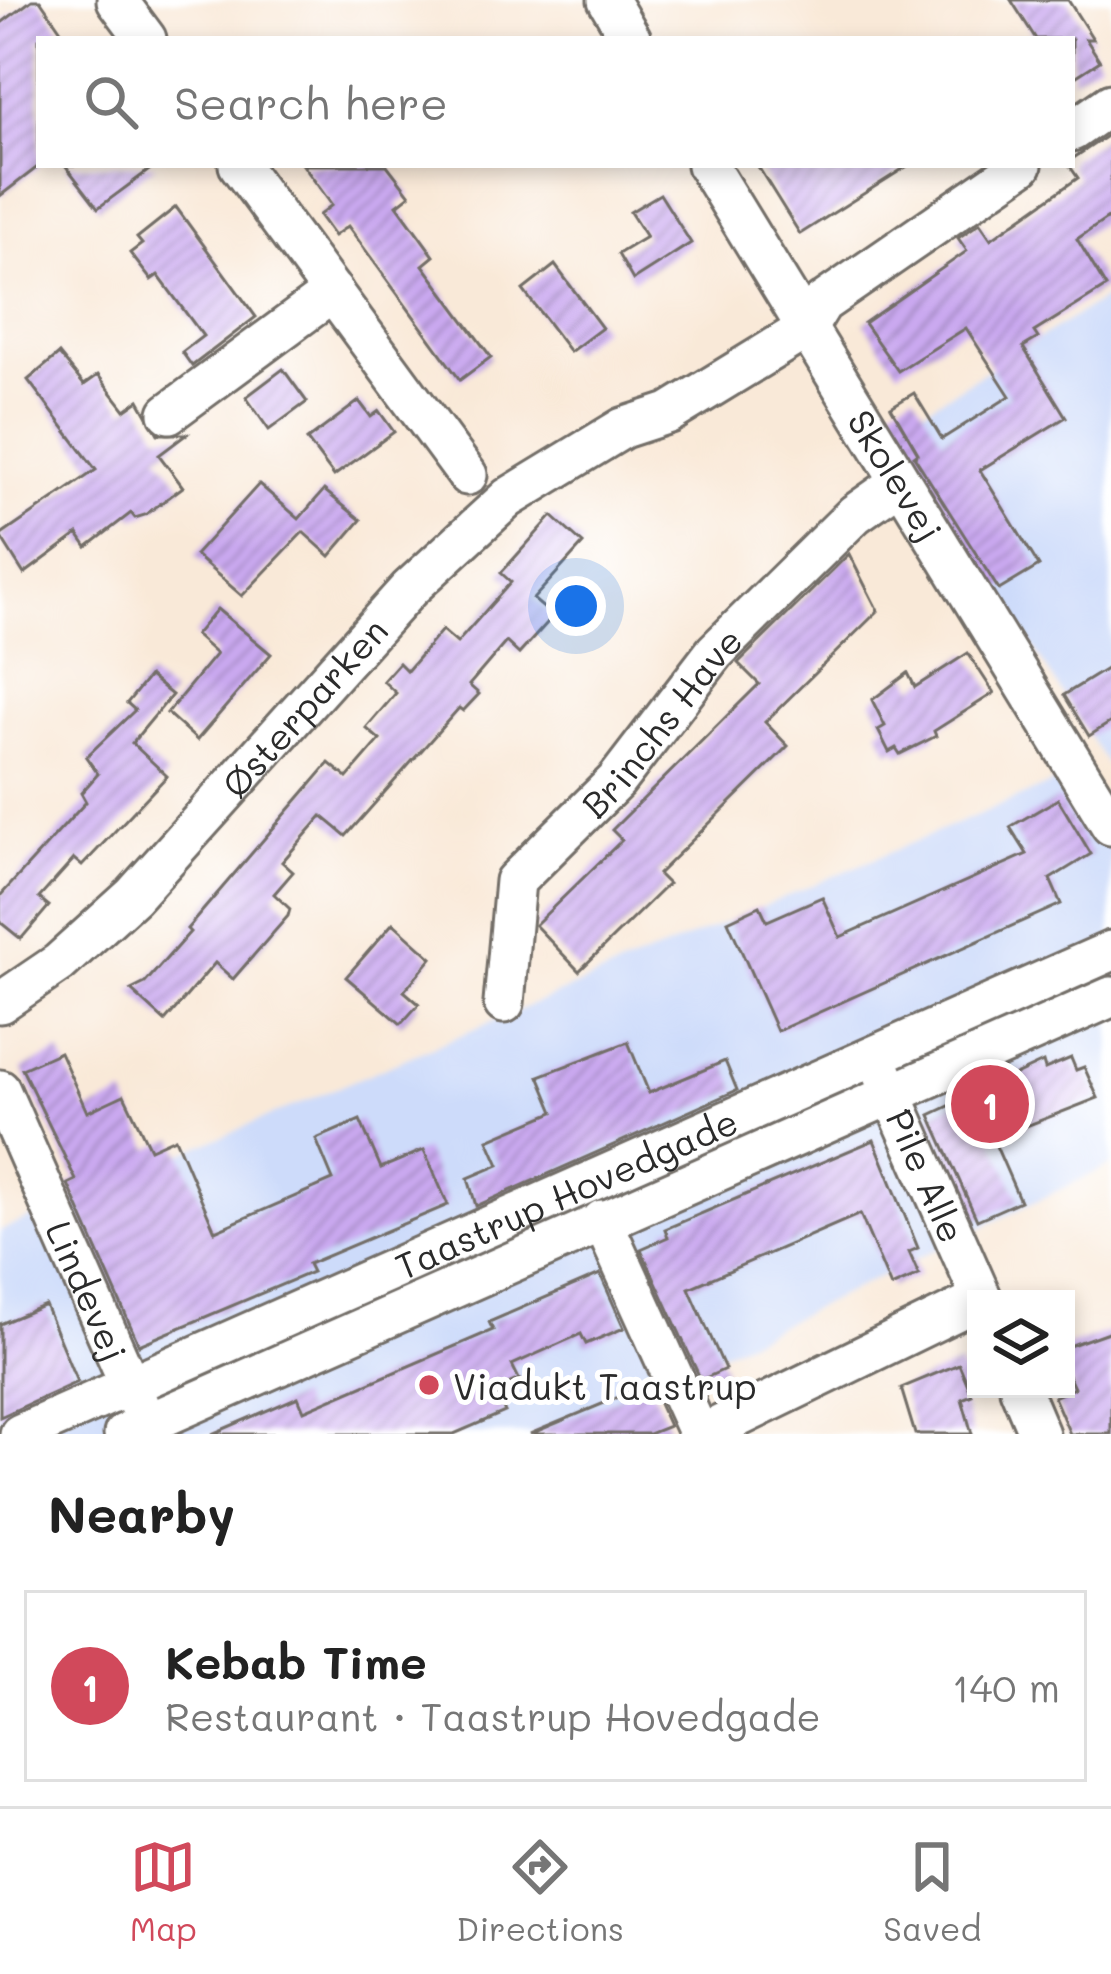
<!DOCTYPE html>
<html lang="en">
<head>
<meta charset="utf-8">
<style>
	body { margin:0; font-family:Mali,sans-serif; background:#f2f2f2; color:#222 }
	.controls { position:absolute; right:36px; bottom:36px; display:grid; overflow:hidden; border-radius:0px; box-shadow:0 6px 18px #0003 }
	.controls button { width:108px; height:108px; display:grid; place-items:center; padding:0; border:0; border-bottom:3px solid #e0e0e0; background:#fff; color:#222; font:60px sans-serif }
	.you { position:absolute; left:576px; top:606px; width:42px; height:42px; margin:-30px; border:9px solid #fff; border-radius:50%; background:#1a73e8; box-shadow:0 0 0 18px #1a73e833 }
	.badge { display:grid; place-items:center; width:78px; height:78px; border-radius:50%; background:#d1495b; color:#fff; font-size:39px; font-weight:700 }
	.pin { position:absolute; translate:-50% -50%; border:6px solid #fff; box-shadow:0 3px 12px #0006 }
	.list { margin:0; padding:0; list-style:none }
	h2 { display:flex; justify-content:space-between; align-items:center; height:156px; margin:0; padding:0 48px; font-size:51px }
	h2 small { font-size:39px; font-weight:400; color:#767676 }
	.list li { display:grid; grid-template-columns:78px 1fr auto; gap:36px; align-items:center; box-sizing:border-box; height:192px; margin:0 24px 24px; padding:0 24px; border:3px solid #e0e0e0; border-radius:0px }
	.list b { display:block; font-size:45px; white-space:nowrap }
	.list p { margin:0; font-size:39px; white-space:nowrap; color:#767676 }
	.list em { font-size:39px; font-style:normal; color:#767676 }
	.icon { flex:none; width:66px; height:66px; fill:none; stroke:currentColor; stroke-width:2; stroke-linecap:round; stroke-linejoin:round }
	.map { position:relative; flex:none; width:1111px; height:1434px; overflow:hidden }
	.search { position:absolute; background:#fff; box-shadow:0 6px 18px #0003; left:36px; right:36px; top:36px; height:132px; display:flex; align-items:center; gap:30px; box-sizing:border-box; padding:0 42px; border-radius:0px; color:#767676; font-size:45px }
	.sheet { height:372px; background:#fff }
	nav { display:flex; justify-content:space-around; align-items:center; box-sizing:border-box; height:168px; border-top:3px solid #e0e0e0; background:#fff; font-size:33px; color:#767676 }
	nav a { display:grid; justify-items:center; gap:6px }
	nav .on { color:#d1495b }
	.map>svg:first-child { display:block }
	.built { fill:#cddbfa }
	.building { fill:url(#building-hatch) }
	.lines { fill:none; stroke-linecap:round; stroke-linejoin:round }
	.minor-casing { stroke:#736e68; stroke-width:45 }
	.minor { stroke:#fff; stroke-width:39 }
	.poi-dot { fill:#d1495b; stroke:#fff; stroke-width:4.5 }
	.labels { text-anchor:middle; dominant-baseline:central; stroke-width:10; stroke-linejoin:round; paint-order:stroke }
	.street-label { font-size:36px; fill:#2b2b2b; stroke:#fff }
	.poi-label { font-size:36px; fill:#2b2b2b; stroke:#fff; text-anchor:start }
</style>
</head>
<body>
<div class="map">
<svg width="1111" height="1434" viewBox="0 0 1111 1434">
	<defs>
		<pattern id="building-hatch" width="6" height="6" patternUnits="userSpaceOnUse" patternTransform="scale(3)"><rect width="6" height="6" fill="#caa9f0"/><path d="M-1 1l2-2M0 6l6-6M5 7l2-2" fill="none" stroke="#a48ac3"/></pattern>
	</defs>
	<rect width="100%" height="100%" fill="#fff"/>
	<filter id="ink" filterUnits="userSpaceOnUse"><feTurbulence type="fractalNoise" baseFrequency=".00833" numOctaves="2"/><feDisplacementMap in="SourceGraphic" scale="24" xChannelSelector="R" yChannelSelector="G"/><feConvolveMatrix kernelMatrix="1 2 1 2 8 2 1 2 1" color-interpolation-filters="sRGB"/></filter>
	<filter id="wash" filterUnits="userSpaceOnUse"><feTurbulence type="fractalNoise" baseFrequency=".004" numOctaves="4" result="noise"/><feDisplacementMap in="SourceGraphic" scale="48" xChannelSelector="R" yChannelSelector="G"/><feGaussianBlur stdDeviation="2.7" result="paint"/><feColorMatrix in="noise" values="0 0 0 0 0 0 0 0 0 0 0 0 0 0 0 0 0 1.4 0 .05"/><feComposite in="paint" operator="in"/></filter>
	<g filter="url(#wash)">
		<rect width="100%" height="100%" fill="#f9e9d8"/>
		<g class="built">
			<path d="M1111 294V761L1106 764 914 456 905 421Z"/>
			<path d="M1060 780 1111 847V1165L553 1434H0V1231Z"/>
		</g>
		<g id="blocks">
			<g class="building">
				<path d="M32 0H40L67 39H39V166L0 196V24Z"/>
				<path d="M1011 0H1068L1093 39H1086L1100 61 1072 79V39H1036Z"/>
				<path d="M1111 133V216L1077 239 1106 287 1034 332 1038 338 1023 347 1066 417 980 470 1039 566 999 590 914 456 918 453 891 407 914 393 942 439 1010 396 966 328 898 371 864 323 967 251 958 238 980 223 991 239 1078 178 1069 165 1072 159Z"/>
				<path d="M65 165H156L98 208Z"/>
				<path d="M303 165H387L410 195 397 205 434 256 423 265 491 357 460 380 348 226 334 236 319 215 332 205Z"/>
				<path d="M757 165H909L800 234Z"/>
				<path d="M660 194 691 243 633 280 618 254 646 237 630 212Z"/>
				<path d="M176 207 256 317 192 366 182 352 203 336 158 275 151 280 130 253 142 244 137 238Z"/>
				<path d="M555 265 602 328 570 352 523 290Z"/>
				<path d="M59 354 84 385 98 375 125 410 139 400 158 434H187L159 455 183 487 145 515 135 518 131 513 87 547 78 534 24 574 0 536 96 470 28 380Z"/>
				<path d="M283 369 307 402 269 430 246 397Z"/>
				<path d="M359 401 371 417 379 411 394 432 334 476 307 440Z"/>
				<path d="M259 484 299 519 324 490 361 520 330 556 303 532 242 596 195 555Z"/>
				<path d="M552 516 583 544 533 599 552 615 547 623 519 654 506 642 469 685 479 694 463 711 459 708 346 836 322 816 282 862 293 872 274 894 290 909 288 916 233 979 215 963 165 1021 131 990 145 983 190 932 187 929 329 763 347 778 380 740 366 728 396 693 383 681 399 663 407 671 442 630 457 643 511 582 501 573Z"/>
				<path d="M849 554 878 611 765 722 788 746 658 874 668 884 579 971 535 925 622 840 612 830 759 684 738 663Z"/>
				<path d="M217 609 271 654 197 740 167 713 216 654 195 635Z"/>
				<path d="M968 653 994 693 934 731 936 736 900 754 896 748 889 752 878 730 885 726 872 700 908 673 915 687Z"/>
				<path d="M1111 666V722L1089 736 1064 695Z"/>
				<path d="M149 676 172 695 132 743 167 776 82 866 74 859 39 898 49 906 21 939 0 922V896L86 802 81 793 98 774 86 757 135 710 127 703Z"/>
				<path d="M1058 799 1091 854 1050 879 1061 904 777 1031 728 921 760 906 767 921 822 897 840 937 1027 854 1010 827Z"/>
				<path d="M393 923 432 958 404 991 419 1004 401 1024 346 977Z"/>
				<path d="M628 1042 649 1093 725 1061 737 1090 476 1206 468 1178 499 1165 488 1140 554 1112 539 1076Z"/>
				<path d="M60 1052 87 1112 124 1095 150 1149 175 1138 215 1231 333 1180 316 1139 360 1120 381 1168 424 1150 448 1205 308 1264 312 1272 139 1345 68 1184 76 1180 22 1069Z"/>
				<path d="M1071 1058 1076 1070 1084 1067 1098 1098 993 1139 1020 1201 977 1220 930 1115 1043 1062 1045 1069Z"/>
				<path d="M874 1140 918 1248 909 1252 919 1275 891 1287 860 1214 689 1288 725 1369 701 1380 641 1249 668 1237 665 1229Z"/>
				<path d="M600 1274 624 1328 586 1344 581 1334 512 1365 519 1379 495 1390 505 1412 454 1434H212L298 1397 304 1411 493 1330 489 1322Z"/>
				<path d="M45 1305 77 1382 0 1417V1324Z"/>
				<path d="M1111 1331V1434H1070L1054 1397 1074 1388 1066 1371V1347Z"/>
				<path d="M959 1364 972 1395 962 1399 972 1434H915L901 1388Z"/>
				<path d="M650 1384 669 1426 649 1434H530Z"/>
			</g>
		</g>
	</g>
	<g filter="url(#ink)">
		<use href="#blocks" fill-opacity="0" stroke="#736e68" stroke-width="3"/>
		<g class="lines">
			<defs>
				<g id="minor">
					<path d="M117 0 146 39"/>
					<path d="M608 0 631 39"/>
					<path d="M1072 131 1111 104"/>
					<path d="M239 165 467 475"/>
					<path id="s1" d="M707 165 1111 825"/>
					<path d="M169 413 333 292"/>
					<path id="s2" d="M0 1003 59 963 133 896 409 589 508 498 623 428 669 413 806 329 822 303 1022 165"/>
					<path id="s3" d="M504 1003 515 881 616 781 715 652 855 514 899 483"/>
					<path id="s4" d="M880 1068 982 1299"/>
					<path id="s5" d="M0 1090 140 1408"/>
					<path d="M602 1220 699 1434"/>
					<path d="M1020 1389 1039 1434"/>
					<path id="s6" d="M20 1434 1111 951"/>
					<path d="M124 1434 1111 997"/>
					<path d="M703 1434 976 1301"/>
				</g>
			</defs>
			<use href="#minor" class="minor-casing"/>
			<use href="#minor" class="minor"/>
		</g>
	</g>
	<circle class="poi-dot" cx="429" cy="1385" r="12"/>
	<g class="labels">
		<g class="street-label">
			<text stroke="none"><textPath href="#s1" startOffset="363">Skolevej</textPath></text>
			<text stroke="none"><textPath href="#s2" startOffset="426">Østerparken</textPath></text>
			<text stroke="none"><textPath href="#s3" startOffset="339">Brinchs Have</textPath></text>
			<text stroke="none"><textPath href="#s4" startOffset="117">Pile Alle</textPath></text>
			<text stroke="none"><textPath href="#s6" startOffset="597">Taastrup Hovedgade</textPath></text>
			<text stroke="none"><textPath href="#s5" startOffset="219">Lindevej</textPath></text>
		</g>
		<g class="poi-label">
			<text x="453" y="1385">Viadukt Taastrup</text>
		</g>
	</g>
</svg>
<div class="controls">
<button><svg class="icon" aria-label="layers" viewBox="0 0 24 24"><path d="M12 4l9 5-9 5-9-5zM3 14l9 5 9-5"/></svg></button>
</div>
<div class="you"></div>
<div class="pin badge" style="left:990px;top:1104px">1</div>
<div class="search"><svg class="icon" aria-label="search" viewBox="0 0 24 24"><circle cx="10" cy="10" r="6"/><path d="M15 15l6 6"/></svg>Search here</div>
</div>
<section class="sheet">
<h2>Nearby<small></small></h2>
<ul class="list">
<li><span class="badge">1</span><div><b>Kebab Time</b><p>Restaurant · Taastrup Hovedgade</p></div><em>140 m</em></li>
</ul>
</section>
<nav>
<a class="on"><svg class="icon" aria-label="map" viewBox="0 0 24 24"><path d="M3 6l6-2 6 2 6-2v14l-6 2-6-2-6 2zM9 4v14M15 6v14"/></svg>Map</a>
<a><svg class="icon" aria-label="directions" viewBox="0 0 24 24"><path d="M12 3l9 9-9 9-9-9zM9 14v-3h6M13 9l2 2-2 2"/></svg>Directions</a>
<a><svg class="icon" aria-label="saved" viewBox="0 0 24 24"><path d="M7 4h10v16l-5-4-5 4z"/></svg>Saved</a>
</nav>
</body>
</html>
